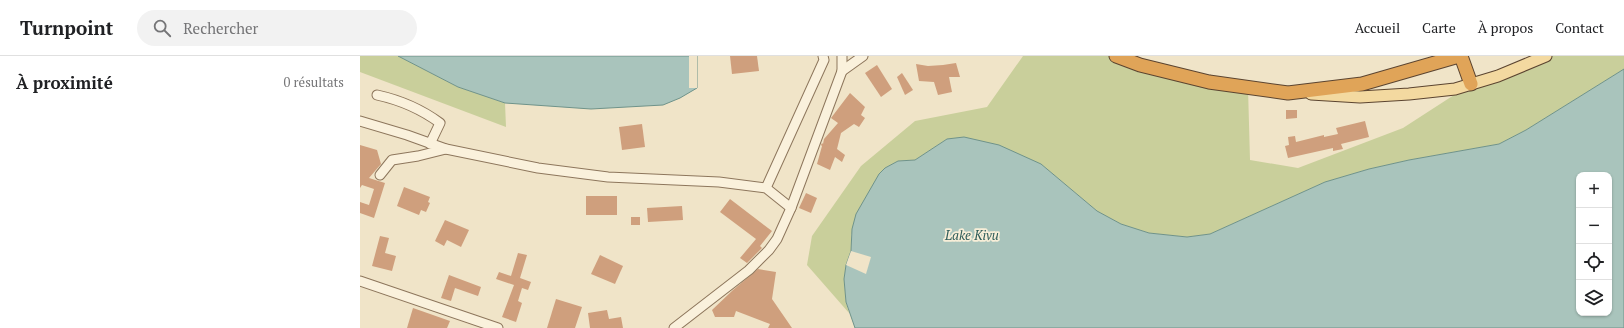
<!DOCTYPE html>
<html lang="fr">
<head>
<meta charset="utf-8">
<style>
	body { margin:0; font-family:"PT Serif",serif; background:#f2f2f2; color:#202124 }
	.controls { position:absolute; right:12px; bottom:12px; display:grid; overflow:hidden; border-radius:8px; box-shadow:0 1px 3px #0004 }
	.controls button { width:36px; height:36px; display:grid; place-items:center; padding:0; border:0; border-bottom:1px solid #e0e0e0; background:#fff; color:#202124; font:20px sans-serif }
	.list { margin:0; padding:0; list-style:none }
	h2 { display:flex; justify-content:space-between; align-items:center; height:52px; margin:0; padding:0 16px; font-size:17px }
	h2 small { font-size:13px; font-weight:400; color:#757577 }
	.icon { flex:none; width:22px; height:22px; fill:none; stroke:currentColor; stroke-width:2; stroke-linecap:round; stroke-linejoin:round }
	.map { position:relative; flex:none; width:1264px; height:272px; overflow:hidden }
	header { display:flex; align-items:center; gap:24px; box-sizing:border-box; height:56px; padding:0 20px; background:#fff; border-bottom:1px solid #e0e0e0 }
	header strong { font-size:19px }
	nav { display:flex; gap:22px; margin-inline-start:auto; font-size:14px }
	.search { width:280px; height:36px; background:#f2f2f2; display:flex; align-items:center; gap:10px; box-sizing:border-box; padding:0 14px; border-radius:22px; color:#757577; font-size:15px }
	main { display:flex }
	aside { flex:1; background:#fff }
	.map>svg:first-child { display:block }
	.green { fill:#c9cf9b }
	.water { fill:#a9c4bc; stroke:#6f938a; fill-rule:evenodd }
	.pier { fill:#f0e4c8 }
	.building { fill:#cf9f7d }
	.lines { fill:none; stroke-linecap:round; stroke-linejoin:round }
	.minor-casing { stroke:#8d765c; stroke-width:11 }
	.major-casing { stroke:#5b4430; stroke-width:13 }
	.highway-casing { stroke:#5b4430; stroke-width:15 }
	.minor { stroke:#faf1dc; stroke-width:9 }
	.major { stroke:#f3d9a0; stroke-width:11 }
	.highway { stroke:#e0a458; stroke-width:13 }
	.labels { text-anchor:middle; dominant-baseline:central; stroke-width:3.5; stroke-linejoin:round; paint-order:stroke }
	.water-label { font-size:13px; font-style:italic; fill:#2f5d5a; stroke:#f7eed8 }
</style>
</head>
<body>
<header>
<strong>Turnpoint</strong>
<div class="search"><svg class="icon" aria-label="search" viewBox="0 0 24 24"><circle cx="10" cy="10" r="6"/><path d="M15 15l6 6"/></svg>Rechercher</div>
<nav><a>Accueil</a><a>Carte</a><a>À propos</a><a>Contact</a></nav>
</header>
<main>
<aside>
<h2>À proximité<small>0 résultats</small></h2>
<ul class="list">
</ul>
</aside>
<div class="map">
<svg width="1264" height="272" viewBox="0 0 1264 272">
	<rect width="100%" height="100%" fill="#f0e4c8"/>
	<g class="green">
		<path d="M0 0H38L98 31 145 47 146 71 0 16Z"/>
		<path d="M663 0H756L888 32 890 104 938 112 1043 72 1111 28 1186 0H1264V13L1166 74 1139 88 1049 104 1009 113 965 126 850 178 827 181 789 177 761 168 737 155 681 108 587 83 555 104 538 105 525 112 491 179V195L486 209 484 223 486 246 489 257 447 209 452 180 501 110 555 65 627 51Z"/>
	</g>
	<g class="water">
		<path d="M38 0H337V32L320 42 303 49 231 53 145 47 98 31Z"/>
		<path d="M1264 13V272H495L486 246 484 223 486 209 491 195 492 173 496 158 519 118 525 112 538 105 555 104 587 83 604 81 639 89 681 108 737 155 761 168 789 177 827 181 850 178 965 126 1009 113 1049 104 1139 88 1166 74ZM1219 119H1249V257H1219Z"/>
	</g>
	<g class="pier">
		<rect x="329" y="0" width="8" height="32"/>
		<path d="M491 195 511 201 506 218 486 209Z"/>
	</g>
	<g class="building">
		<path d="M370 0H397L399 15 372 18Z"/>
		<path d="M596 7 600 21H589L592 36 578 39 574 26 559 25 556 8 568 10 583 9Z"/>
		<path d="M517 9 532 33 521 41 505 17Z"/>
		<path d="M542 17 553 34 545 39 537 21Z"/>
		<path d="M490 37 505 51 501 59 505 62 499 71 494 68 481 77 477 93 485 99 482 106 475 101 470 114 457 108 462 90 461 89 462 87 463 88 464 83 478 67 471 62Z"/>
		<path d="M926 54H937V62L926 63Z"/>
		<path d="M1005 65 1009 81 981 88 983 93 973 95V92L928 102 925 90 929 89 928 81 935 80 936 86 964 79V81L978 78 976 72Z"/>
		<path d="M282 68 285 91 262 94 259 71Z"/>
		<path d="M0 89 17 94 21 108 9 122 25 127 14 162 0 157V146L9 149 14 133 2 129 0 132Z"/>
		<path d="M44 131 70 141 68 146 70 147 66 156 61 154 59 159 37 150Z"/>
		<path d="M446 137 457 142 451 157 439 152Z"/>
		<rect x="226" y="140" width="31" height="19"/>
		<path d="M370 143 412 175 400 190 402 192 387 207 380 202 396 183 360 156Z"/>
		<path d="M322 150 323 164 288 166 287 152Z"/>
		<rect x="271" y="161" width="9" height="8"/>
		<path d="M85 164 109 174 101 191 87 184 84 190 75 185Z"/>
		<path d="M20 180 29 182 25 197 36 200 32 215 12 210Z"/>
		<path d="M158 197 167 199 160 222 171 226 168 234 162 232 158 245 162 247 156 266 142 261 154 229 136 223 139 216 151 220Z"/>
		<path d="M240 199 263 210 255 228 231 218Z"/>
		<path d="M398 213 416 216 412 243 432 272H408L410 268 376 255 374 261H355L352 254 373 234Z"/>
		<path d="M89 219 121 231 118 240 95 232 91 245 81 242Z"/>
		<path d="M196 243 222 251 215 272H187Z"/>
		<path d="M53 252 90 265 87 272H47Z"/>
		<path d="M247 254 249 263 261 261 263 272H230L228 257Z"/>
	</g>
	<g class="lines">
		<defs>
			<g id="minor">
				<path d="M482 15 503 0"/>
				<path d="M17 39C40 44 61 53 80 67L70 88"/>
				<path d="M0 65 47 79 86 93 178 112 248 121 359 126 406 132 431 152"/>
				<path d="M20 119 32 104 58 100 86 93"/>
				<path d="M406 132 464 4 463 0"/>
				<path d="M0 225 138 272"/>
				<path d="M314 272 389 214 409 194 417 183 431 152 482 15V0"/>
			</g>
			<path id="major" d="M951 38 1000 41 1049 38 1095 33 1138 20 1186 0"/>
			<g id="highway">
				<path d="M756 0 780 9 849 26 928 37 1002 28 1099 0"/>
				<path d="M1101 0 1111 28"/>
			</g>
		</defs>
		<use href="#minor" class="minor-casing"/>
		<use href="#major" class="major-casing"/>
		<use href="#highway" class="highway-casing"/>
		<use href="#minor" class="minor"/>
		<use href="#major" class="major"/>
		<use href="#highway" class="highway"/>
	</g>
	<g class="labels">
		<g class="water-label">
			<text x="612" y="179">Lake Kivu</text>
		</g>
	</g>
</svg>
<div class="controls">
<button>+</button>
<button>−</button>
<button><svg class="icon" aria-label="locate" viewBox="0 0 24 24"><circle cx="12" cy="12" r="6"/><path d="M12 2v4M12 18v4M2 12h4M18 12h4"/></svg></button>
<button><svg class="icon" aria-label="layers" viewBox="0 0 24 24"><path d="M12 4l9 5-9 5-9-5zM3 14l9 5 9-5"/></svg></button>
</div>
</div>
</main>
</body>
</html>
